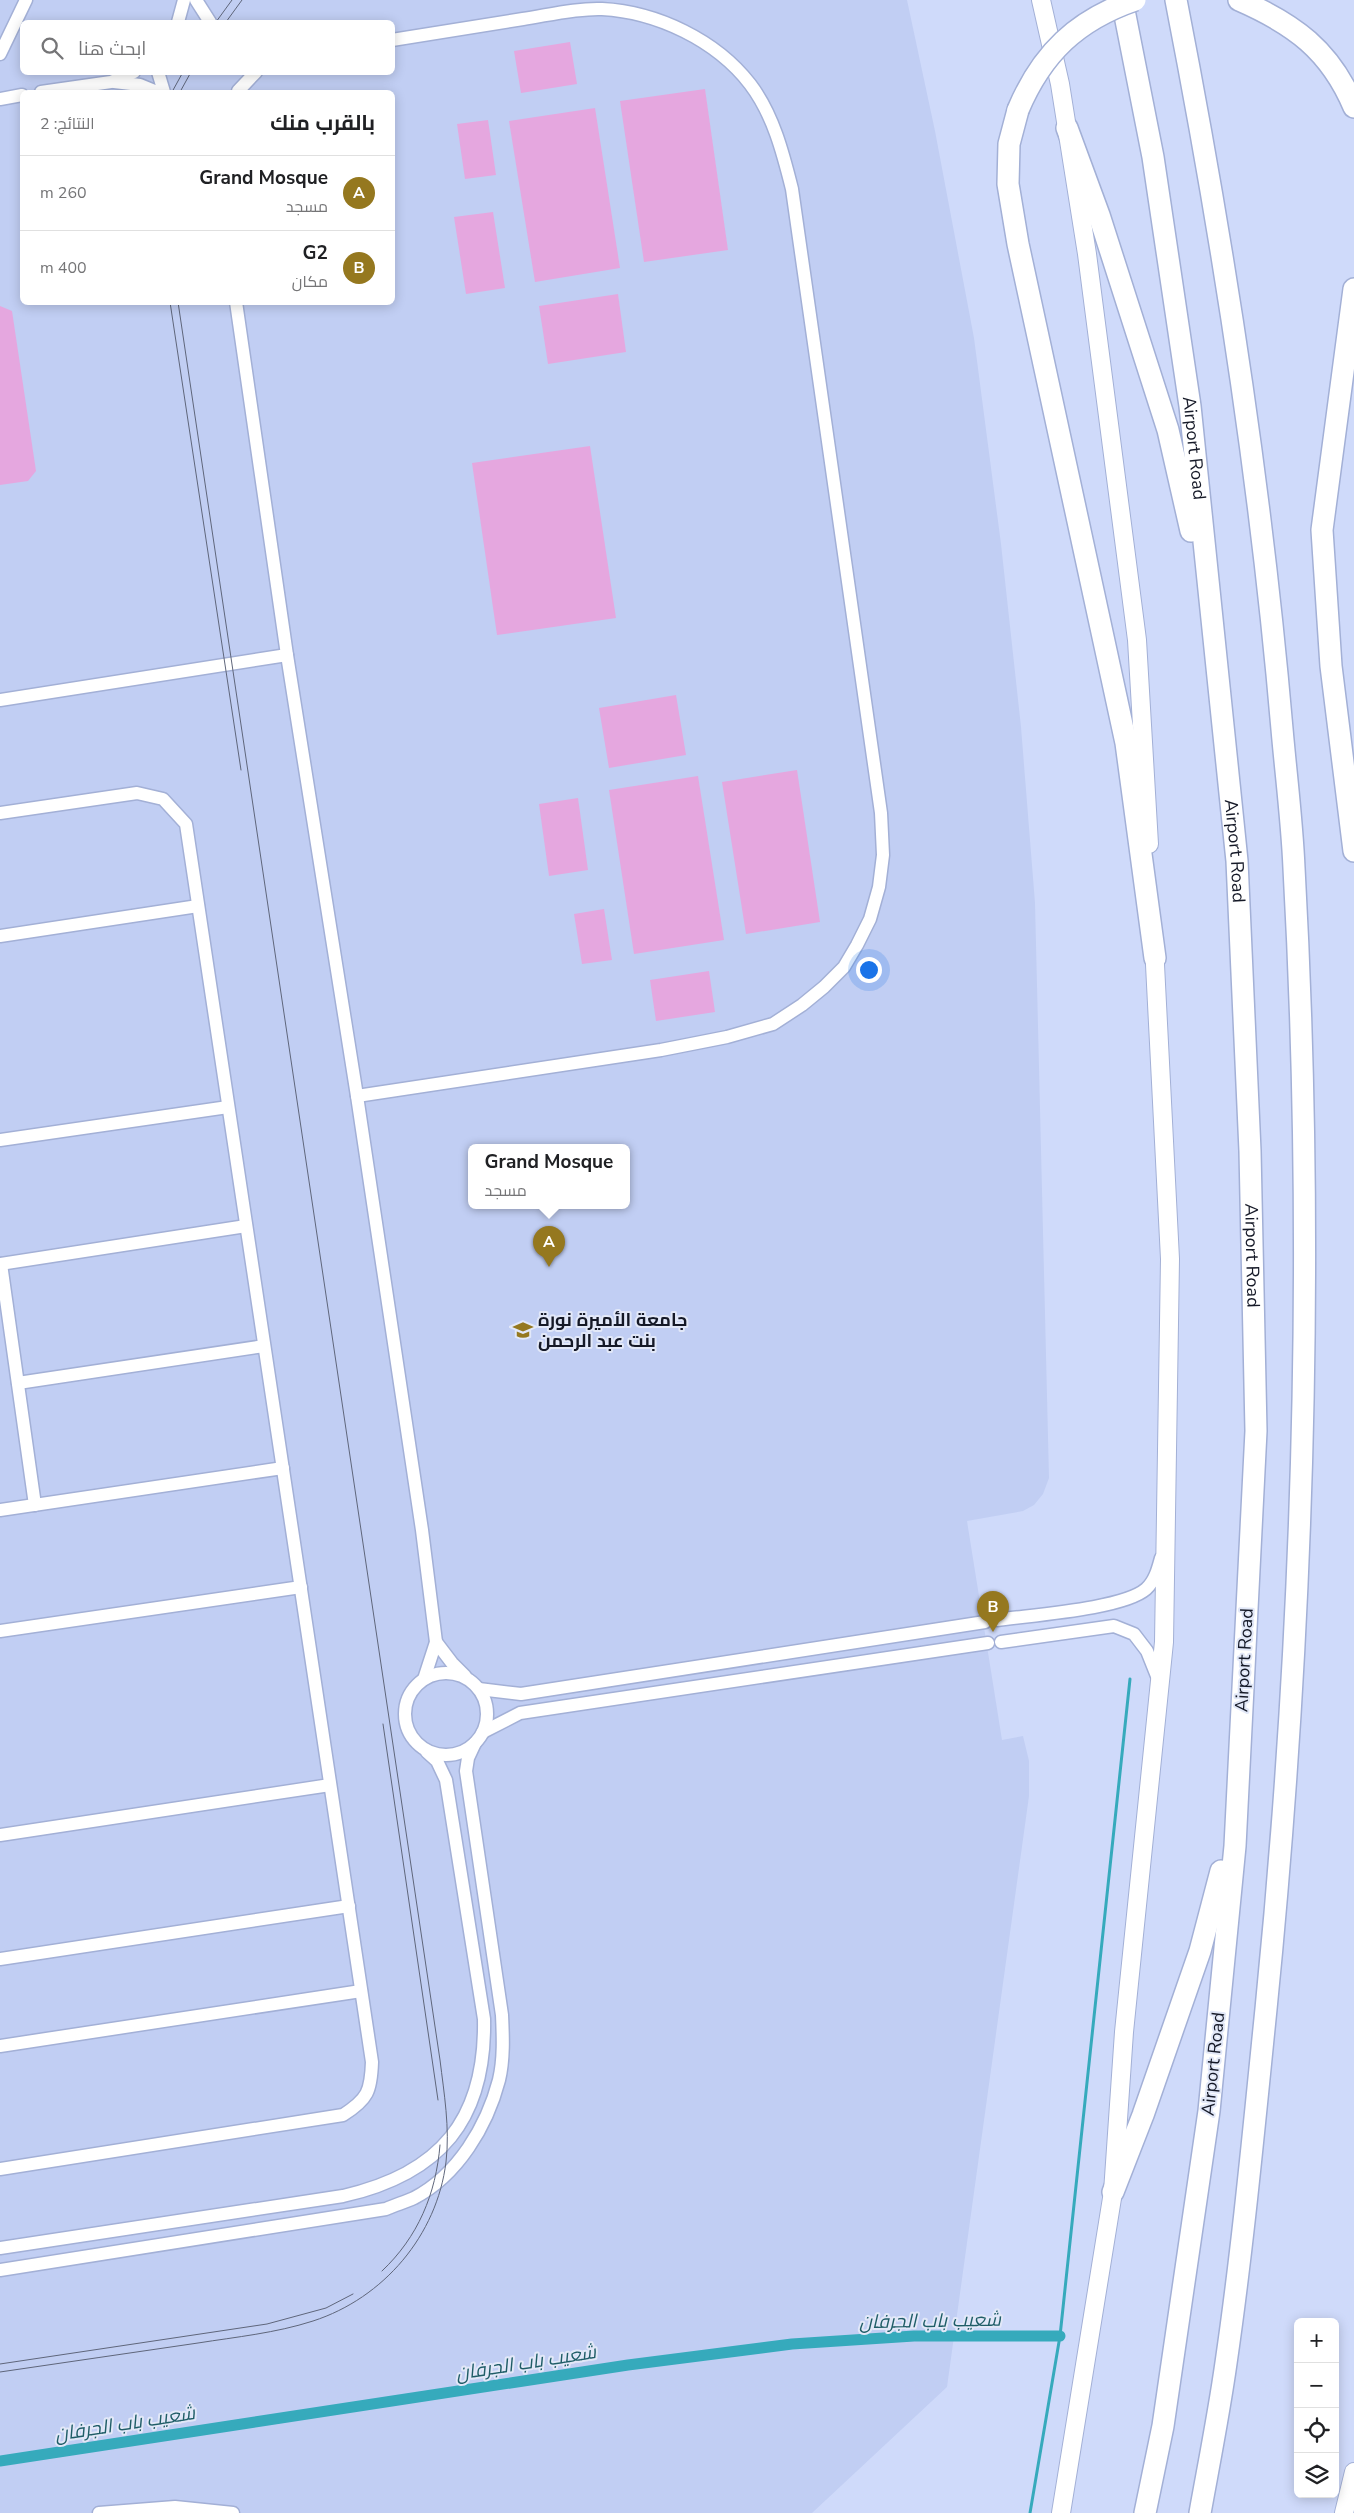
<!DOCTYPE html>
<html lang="ar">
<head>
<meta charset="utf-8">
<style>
	body { margin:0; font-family:"Nunito Sans",Cairo,sans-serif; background:#f2f2f2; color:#202124; direction:rtl }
	.controls { position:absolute; right:15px; bottom:15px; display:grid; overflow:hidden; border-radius:8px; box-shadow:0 2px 12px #0003 }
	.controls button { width:45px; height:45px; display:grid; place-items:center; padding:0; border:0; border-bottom:1px solid #e0e0e0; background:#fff; color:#202124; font:25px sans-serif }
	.you { position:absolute; left:868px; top:969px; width:18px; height:18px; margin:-12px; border:4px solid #fff; border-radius:50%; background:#1a73e8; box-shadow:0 0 0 8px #1a73e833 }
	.badge { display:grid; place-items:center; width:32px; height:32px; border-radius:50%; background:#95781f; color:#fff; font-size:16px; font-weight:700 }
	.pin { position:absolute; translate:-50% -41px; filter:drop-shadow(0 1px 2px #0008) }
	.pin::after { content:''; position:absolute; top:26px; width:18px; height:15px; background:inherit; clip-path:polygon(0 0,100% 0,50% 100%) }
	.popup { position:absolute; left:468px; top:1144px; width:162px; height:65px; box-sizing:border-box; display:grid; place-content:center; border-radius:8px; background:#fff; filter:drop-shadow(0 1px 4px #0005); font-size:16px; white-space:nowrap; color:#757577 }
	.popup b { font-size:19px; color:#202124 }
	.popup::after { content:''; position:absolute; left:50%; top:100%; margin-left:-10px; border:10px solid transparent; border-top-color:#fff }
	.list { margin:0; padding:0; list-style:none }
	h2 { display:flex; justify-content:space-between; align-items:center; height:65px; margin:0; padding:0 20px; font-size:21px }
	h2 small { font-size:16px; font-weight:400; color:#757577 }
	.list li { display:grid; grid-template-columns:32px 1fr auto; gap:15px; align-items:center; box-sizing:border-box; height:75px; padding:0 20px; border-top:1px solid #e0e0e0 }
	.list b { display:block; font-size:19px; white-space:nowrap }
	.list p { margin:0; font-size:16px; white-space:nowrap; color:#757577 }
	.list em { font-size:16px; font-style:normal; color:#757577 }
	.icon { flex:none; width:28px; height:28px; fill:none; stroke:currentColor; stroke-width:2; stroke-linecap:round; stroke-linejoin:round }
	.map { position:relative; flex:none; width:1354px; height:2513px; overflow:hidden; direction:ltr }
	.search { position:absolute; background:#fff; box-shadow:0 2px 12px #0003; left:20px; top:20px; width:375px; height:55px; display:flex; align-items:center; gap:12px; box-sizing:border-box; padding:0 18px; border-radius:8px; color:#757577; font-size:19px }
	.panel { position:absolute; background:#fff; box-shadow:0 2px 12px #0003; left:20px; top:90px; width:375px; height:215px; border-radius:8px; direction:rtl }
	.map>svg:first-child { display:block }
	.built { fill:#c1cef3; fill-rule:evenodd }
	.green { fill:#e5a7df }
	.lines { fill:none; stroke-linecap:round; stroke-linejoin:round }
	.stream { stroke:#36aabc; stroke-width:3 }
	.canal { stroke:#36aabc; stroke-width:11 }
	.street-casing { stroke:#a3b0d6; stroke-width:15 }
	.secondary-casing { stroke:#a3b0d6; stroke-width:20 }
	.highway-casing { stroke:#a3b0d6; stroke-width:24 }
	.street { stroke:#fff; stroke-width:12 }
	.secondary { stroke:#fff; stroke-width:18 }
	.highway { stroke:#fff; stroke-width:21 }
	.tram { stroke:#5f667b; stroke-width:1 }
	.highway-bridge-casing { stroke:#a3b0d6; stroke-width:24; stroke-linecap:butt }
	.highway-bridge { stroke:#fff; stroke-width:21 }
	.labels { text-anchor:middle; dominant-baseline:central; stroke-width:4; stroke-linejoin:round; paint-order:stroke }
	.street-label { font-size:18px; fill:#151927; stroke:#e2e8f8 }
	.poi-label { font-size:18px; font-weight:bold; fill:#151927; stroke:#e2e8f8; text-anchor:start }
	.water-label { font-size:19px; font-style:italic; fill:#1f5d67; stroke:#e2e8f8 }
</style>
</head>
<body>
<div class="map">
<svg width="1354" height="2513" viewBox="0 0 1354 2513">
	<rect width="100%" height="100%" fill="#cfdafa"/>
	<path class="built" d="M0 0H907L935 131 974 338 1001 544 1021 727 1035 903 1049 1478 1043 1494 1034 1505 1023 1511 967 1521 1002 1740 1023 1736 1029 1761V1796L947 2387 812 2513H0ZM22 22H392V72H22ZM22 92H392V302H22ZM472 1148H626V1206H472Z"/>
	<g class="green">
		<path d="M570 42 577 84 521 93 514 51Z"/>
		<path d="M705 89 728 250 644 262 620 101Z"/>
		<path d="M595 108 620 268 535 282 509 121Z"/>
		<path d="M488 120 496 175 465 179 457 124Z"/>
		<path d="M493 212 505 288 466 294 454 217Z"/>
		<path d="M618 294 626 352 548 364 539 306Z"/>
		<path d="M0 306 12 311 36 471 28 481 0 485Z"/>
		<path d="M590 446 616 618 497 635 472 463Z"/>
		<path d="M676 695 686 755 609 768 599 708Z"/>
		<path d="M797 770 820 922 746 934 722 782Z"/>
		<path d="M698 776 724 940 634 954 609 790Z"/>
		<path d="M578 798 588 870 549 876 539 804Z"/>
		<path d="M604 909 612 960 582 964 574 914Z"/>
		<path d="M709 971 715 1012 656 1021 650 980Z"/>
	</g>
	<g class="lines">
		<path class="stream" d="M1030 2513 1060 2336 1130 1679"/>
		<path class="canal" d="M0 2461 628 2365 792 2344 914 2336H1060"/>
		<defs>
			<g id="street">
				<path d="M196 0 210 22"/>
				<path d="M178 22 184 0"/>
				<path d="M0 54 26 0"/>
				<path d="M158 72 164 92"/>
				<path d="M114 82 140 85 157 92"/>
				<path d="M238 91 256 72"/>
				<path d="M41 92 111 82 134 72"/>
				<path d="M0 99 22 95"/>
				<path d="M236 302 287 655 357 1096 422 1530 436 1642 424 1679"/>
				<path d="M0 700 287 655"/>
				<path d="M0 813 137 793 163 799 186 824 372 2062C371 2091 368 2099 343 2115L0 2169"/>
				<path d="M0 936 198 906"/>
				<path d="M357 1096 661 1050 727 1037 773 1024 802 1005 824 987 844 967 857 945 870 919 879 887 883 855 881 813 792 189C783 153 773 114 750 84 716 40 657 12 602 9 577 8 549 15 523 19 480 26 436 33 392 40"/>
				<path d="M0 1140 228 1107"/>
				<path d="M0 1264 246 1226"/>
				<path d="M1 1264 35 1505"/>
				<path d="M18 1383 264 1346"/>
				<path d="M0 1510 283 1468"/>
				<path d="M997 1620C1031 1615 1123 1609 1146 1589 1155 1581 1158 1569 1161 1558"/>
				<path d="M0 1631 301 1587"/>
				<path d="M436 1642 452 1663 465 1676"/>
				<path d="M1001 1642 1114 1626 1134 1634 1147 1651 1159 1681"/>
				<circle cx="446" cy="1714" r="41"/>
				<path d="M479 1689 521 1694 985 1622"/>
				<path d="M483 1732 520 1713 988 1643"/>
				<path d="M0 1835 330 1785"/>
				<path d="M0 1959 349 1906"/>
				<path d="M0 2046 361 1991"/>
				<path d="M0 2248 343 2196C440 2174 486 2120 484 2019L446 1780 437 1761 427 1752"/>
				<path d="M0 2270 386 2209C395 2205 405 2202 414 2198 458 2175 487 2126 499 2080 504 2059 503 2036 502 2015L466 1771 468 1758 475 1743"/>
				<path d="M99 2513 175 2507 233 2513"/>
			</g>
			<g id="secondary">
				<path d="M1041 0 1060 84 1087 254 1137 640 1149 844"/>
				<path d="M1061 2513 1113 2192 1124 2032 1164 1642 1170 1259 1154 945"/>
				<path d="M1344 2513 1354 2472"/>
			</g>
			<g id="highway">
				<path id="s1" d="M1122 0 1153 157 1190 406 1237 861 1250 1151 1256 1431 1235 1846 1209 2111 1163 2426 1145 2513"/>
				<path d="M1176 0C1223 241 1261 484 1282 729 1286 775 1292 821 1294 868 1315 1248 1304 1630 1266 2009 1254 2127 1243 2246 1226 2363 1219 2413 1209 2463 1200 2513"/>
				<path d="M1239 0C1294 24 1330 50 1354 107"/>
				<path d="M1018 110 1009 144 1008 184 1018 244 1126 743 1155 958"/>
				<path d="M1067 128 1099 215 1168 430 1191 531"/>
				<path d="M1354 289 1322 530 1331 666 1354 851"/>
				<path d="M1113 2192 1143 2115 1200 1951 1221 1871"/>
			</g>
		</defs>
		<use href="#street" class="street-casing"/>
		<use href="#secondary" class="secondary-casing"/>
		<use href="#highway" class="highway-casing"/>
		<use href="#street" class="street"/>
		<use href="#secondary" class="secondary"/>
		<use href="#highway" class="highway"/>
		<g class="tram">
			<path d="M216 22 232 0"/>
			<path d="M226 22 242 0"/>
			<path d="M172 92 183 72"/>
			<path d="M180 92 191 72"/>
			<path d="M170 302 241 770"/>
			<path d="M383 1724 438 2100"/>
			<path d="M382 2271C418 2237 436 2194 440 2145"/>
			<path d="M0 2364 267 2324 326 2308 353 2294"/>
			<path d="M0 2372C66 2362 132 2353 198 2343 236 2337 276 2333 313 2321 384 2298 437 2235 446 2162 450 2128 444 2093 440 2060L178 302"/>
		</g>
		<defs>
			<path id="highway-bridge" d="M1018 110C1042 53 1077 20 1135 0"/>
		</defs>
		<use href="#highway-bridge" class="highway-bridge-casing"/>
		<use href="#highway-bridge" class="highway-bridge"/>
	</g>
	<defs>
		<symbol id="university-bare" viewBox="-9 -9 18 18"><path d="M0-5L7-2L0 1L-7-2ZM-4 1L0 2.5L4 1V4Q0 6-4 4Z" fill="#95781f" stroke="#e2e8f8" stroke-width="2.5" paint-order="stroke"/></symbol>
	</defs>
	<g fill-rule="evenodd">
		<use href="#university-bare" x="509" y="1316" width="28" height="28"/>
	</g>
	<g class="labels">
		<g class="street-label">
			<text stroke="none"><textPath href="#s1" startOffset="454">Airport Road</textPath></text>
			<text stroke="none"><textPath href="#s1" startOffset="859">Airport Road</textPath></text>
			<text stroke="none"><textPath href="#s1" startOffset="1264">Airport Road</textPath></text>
			<text transform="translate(1244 1660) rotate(-87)">Airport Road</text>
			<text transform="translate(1213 2064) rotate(-84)">Airport Road</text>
		</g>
		<g class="poi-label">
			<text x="538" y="1320">جامعة الأميرة نورة<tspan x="538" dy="21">بنت عبد الرحمن</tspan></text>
		</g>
		<g class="water-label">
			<text transform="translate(930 2321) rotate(-1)">شعيب باب الجرفان</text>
			<text transform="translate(526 2363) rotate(-9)">شعيب باب الجرفان</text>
			<text transform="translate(125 2424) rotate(-9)">شعيب باب الجرفان</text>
		</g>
	</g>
</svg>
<div class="controls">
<button>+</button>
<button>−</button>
<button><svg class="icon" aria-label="locate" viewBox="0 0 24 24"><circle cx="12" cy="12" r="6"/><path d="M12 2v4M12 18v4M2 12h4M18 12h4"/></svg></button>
<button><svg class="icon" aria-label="layers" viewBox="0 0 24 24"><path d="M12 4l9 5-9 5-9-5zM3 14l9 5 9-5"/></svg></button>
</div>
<div class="you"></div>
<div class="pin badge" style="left:549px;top:1267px">A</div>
<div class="popup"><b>Grand Mosque</b>مسجد</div>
<div class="pin badge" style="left:993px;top:1632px">B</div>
<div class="search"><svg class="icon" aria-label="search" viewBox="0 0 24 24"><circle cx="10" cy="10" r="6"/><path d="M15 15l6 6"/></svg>ابحث هنا</div>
<section class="panel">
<h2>بالقرب منك<small>النتائج: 2</small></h2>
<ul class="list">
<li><span class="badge">A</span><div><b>Grand Mosque</b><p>مسجد</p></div><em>260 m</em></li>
<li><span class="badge">B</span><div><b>G2</b><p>مكان</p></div><em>400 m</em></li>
</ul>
</section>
</div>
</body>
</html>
